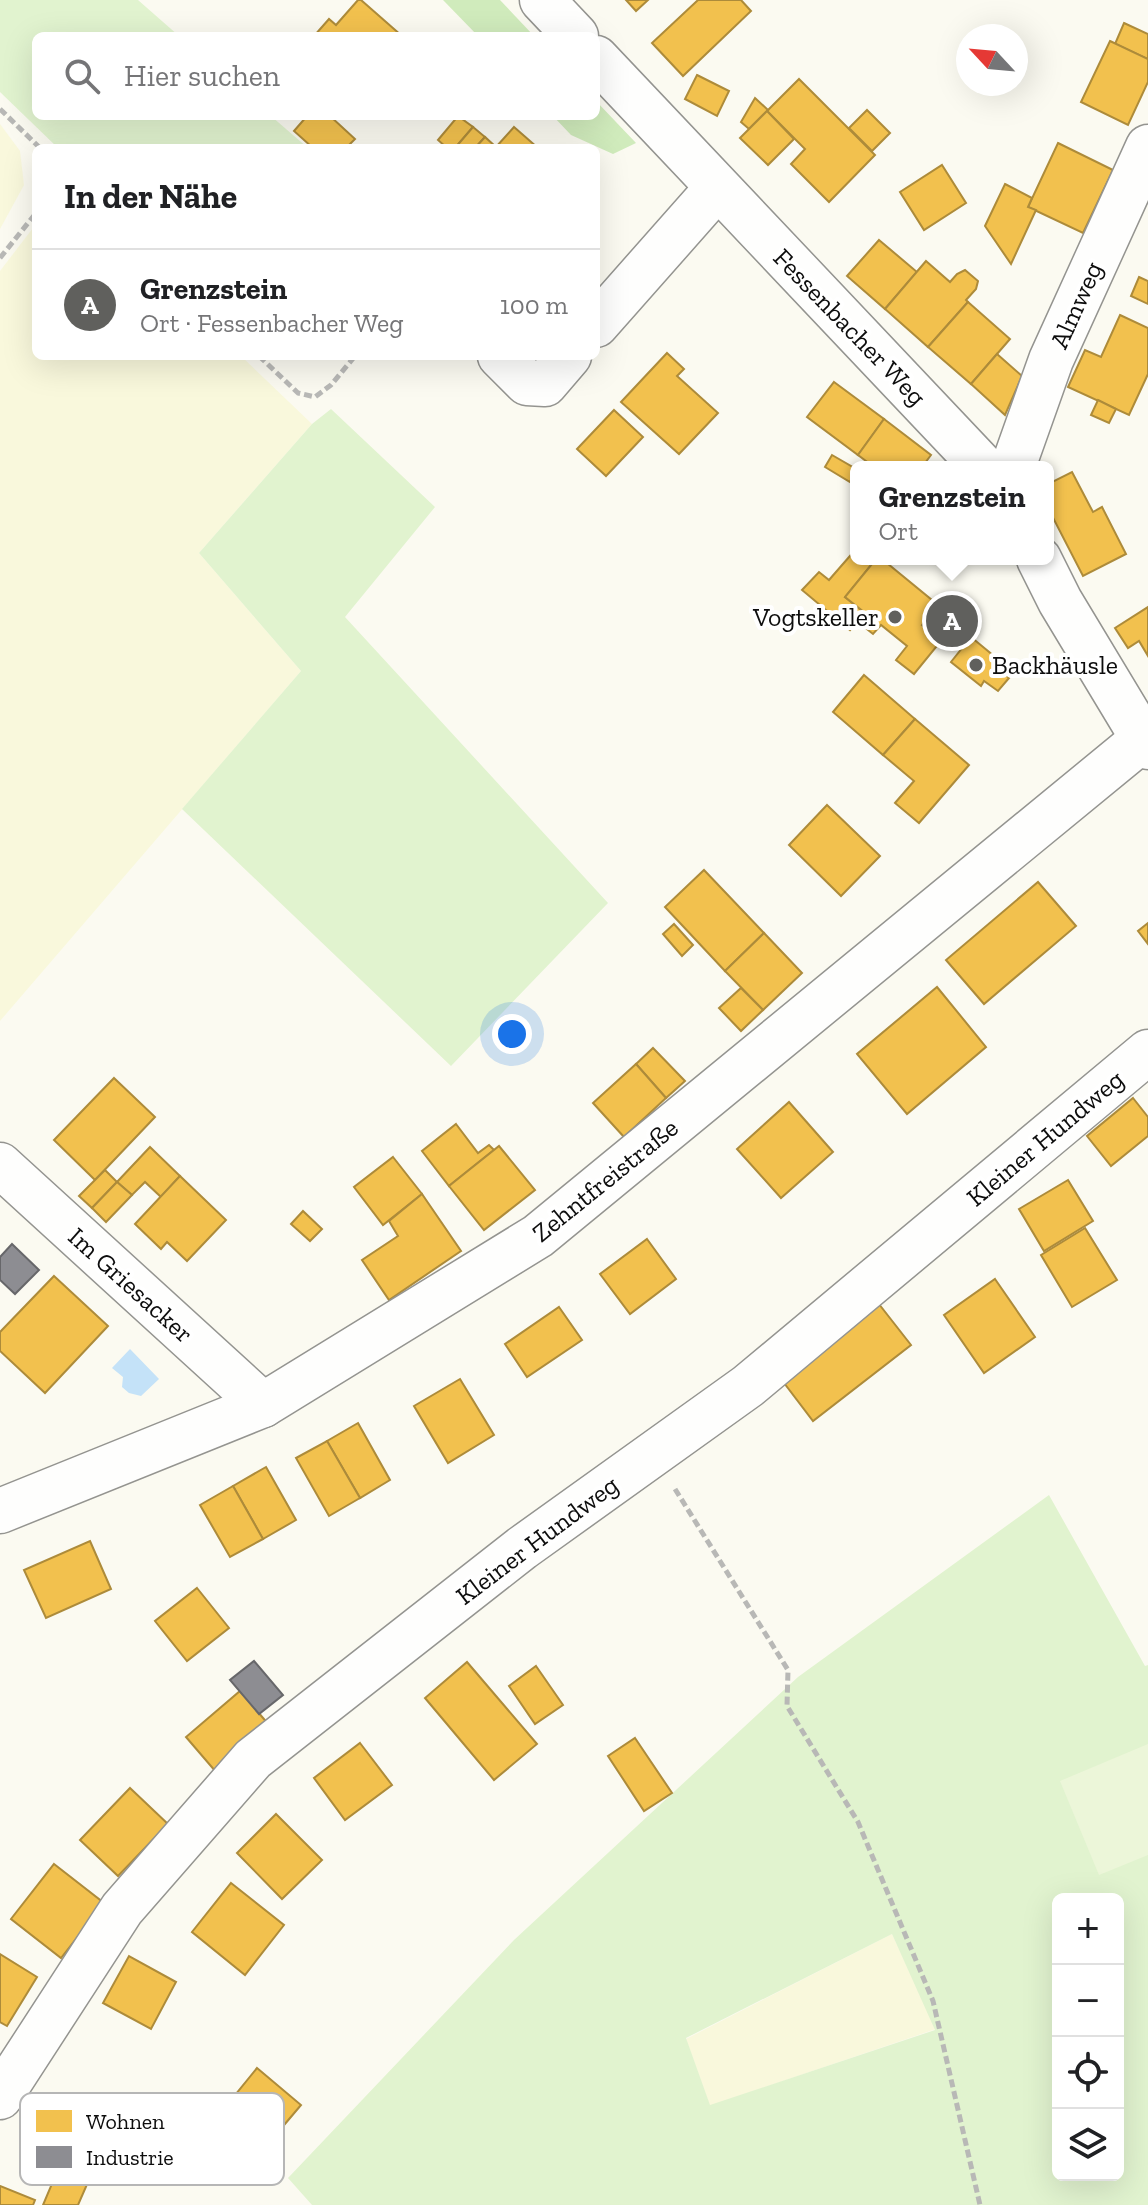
<!DOCTYPE html>
<html lang="de">
<head>
<meta charset="utf-8">
<style>
	body { margin:0; font-family:"Zilla Slab",serif; background:#f6f6f6; color:#202124 }
	.controls { position:absolute; right:24px; bottom:24px; display:grid; overflow:hidden; border-radius:12px; box-shadow:0 8px 32px #0002 }
	.controls button { width:72px; height:72px; display:grid; place-items:center; padding:0; border:0; border-bottom:2px solid #e0e0e0; background:#fff; color:#202124; font:40px sans-serif }
	.compass { position:absolute; left:956px; top:24px; width:72px; height:72px; border-radius:50%; background:#fff; box-shadow:0 8px 32px #0002; rotate:296deg }
	.you { position:absolute; left:512px; top:1034px; width:28px; height:28px; margin:-20px; border:6px solid #fff; border-radius:50%; background:#1a73e8; box-shadow:0 0 0 12px #1a73e833 }
	.badge { display:grid; place-items:center; width:52px; height:52px; border-radius:50%; background:#60605d; color:#fff; font-size:26px; font-weight:700 }
	.pin { position:absolute; translate:-50% -50%; border:4px solid #fff; box-shadow:0 2px 8px #0006 }
	.popup { position:absolute; left:850px; top:461px; width:204px; height:104px; box-sizing:border-box; display:grid; place-content:center; border-radius:12px; background:#fff; filter:drop-shadow(0 2px 6px #0005); font-size:26px; white-space:nowrap; color:#757577 }
	.popup b { font-size:30px; color:#202124 }
	.popup::after { content:''; position:absolute; left:50%; top:100%; margin-left:-16px; border:16px solid transparent; border-top-color:#fff }
	.list { margin:0; padding:0; list-style:none }
	h2 { display:flex; justify-content:space-between; align-items:center; height:104px; margin:0; padding:0 32px; font-size:34px }
	h2 small { font-size:26px; font-weight:400; color:#757577 }
	.list li { display:grid; grid-template-columns:52px 1fr auto; gap:24px; align-items:center; box-sizing:border-box; height:112px; padding:0 32px; border-top:2px solid #e0e0e0 }
	.list b { display:block; font-size:30px; white-space:nowrap }
	.list p { margin:0; font-size:26px; white-space:nowrap; color:#757577 }
	.list em { font-size:26px; font-style:normal; color:#757577 }
	.icon { flex:none; width:44px; height:44px; fill:none; stroke:currentColor; stroke-width:2; stroke-linecap:round; stroke-linejoin:round }
	.map { position:relative; flex:none; width:1148px; height:2205px; overflow:hidden }
	.search { position:absolute; background:#fff; box-shadow:0 8px 32px #0002; left:32px; top:32px; width:568px; height:88px; display:flex; align-items:center; gap:20px; box-sizing:border-box; padding:0 28px; border-radius:12px; color:#757577; font-size:30px }
	.panel { position:absolute; background:#fff; box-shadow:0 8px 32px #0002; left:32px; top:144px; width:568px; height:216px; border-radius:12px }
	.map>svg:first-child { display:block }
	.farmland { fill:#f9f8dc }
	.green { fill:#e1f3cf; fill-rule:evenodd }
	.forest { fill:#d0ebbc }
	.pitch { fill:#ecf6d9 }
	.water { fill:#c4e2f8 }
	.homes { fill:#f2c14e; stroke:#ad8b3a; stroke-width:2 }
	.industry { fill:#8d8d92; stroke:#67676a; stroke-width:2 }
	.lines { fill:none; stroke-linecap:round; stroke-linejoin:round }
	.minor-casing { stroke:#949490; stroke-width:47 }
	.tertiary-casing { stroke:#949490; stroke-width:47 }
	.path { stroke:#b8b8b6; stroke-width:5; stroke-dasharray:8 4; stroke-linecap:butt }
	.minor { stroke:#fefefd; stroke-width:44 }
	.tertiary { stroke:#fefefd; stroke-width:44 }
	.poi-dot { fill:#60605d; stroke:#fff; stroke-width:3 }
	.labels { text-anchor:middle; dominant-baseline:central; stroke-width:8; stroke-linejoin:round; paint-order:stroke }
	.street-label { font-size:26px; fill:#0d0d0d; stroke:#fff }
	.poi-label { font-size:26px; fill:#0d0d0d; stroke:#fff; text-anchor:end }
	.key { fill:#fff; stroke:#b6b6b6; stroke-width:2 }
	.key-label { font-size:22px; fill:#0d0d0d }
</style>
</head>
<body>
<div class="map">
<svg width="1148" height="2205" viewBox="0 0 1148 2205">
	<rect width="100%" height="100%" fill="#fbfaf1"/>
	<g class="farmland">
		<path d="M0 124 20 151 24 185 0 229Z"/>
		<path d="M36 224V356H241L312 424 199 553 301 671 0 1021V271Z"/>
		<path d="M892 1934 936 2029 710 2106 686 2039Z"/>
	</g>
	<g class="green">
		<path d="M0 0H138L179 36H36V116H271L308 148H58L0 92Z"/>
		<path d="M331 409 435 507 345 617 608 903 451 1066 182 809 301 671 199 553 312 424Z"/>
		<path d="M1049 1495 1145 1666 1148 1665V2205H312L288 2178 514 1940 798 1677ZM1058 1899H1118V2175H1058ZM892 1934 935 2030 710 2105 686 2038Z"/>
	</g>
	<g class="forest">
		<path d="M443 0H500L534 36H478Z"/>
		<path d="M596 101 636 143 613 154 571 135 553 116H596Z"/>
	</g>
	<path class="pitch" d="M1148 1744V1855L1099 1875 1060 1781Z"/>
	<path class="water" d="M130 1349 159 1379 141 1396 129 1393 122 1387 123 1377 112 1368Z"/>
	<g class="homes">
		<path d="M358 0H361L402 36H314L329 19 336 25Z"/>
		<path d="M626 0H648L636 11Z"/>
		<path d="M698 0H741L751 11 683 76 652 43Z"/>
		<path d="M1124 23 1148 34V59L1115 44Z"/>
		<path d="M1110 41 1148 59V82L1128 125 1081 102Z"/>
		<path d="M697 75 729 91 717 116 685 99Z"/>
		<path d="M799 79 875 155 829 202 791 164 805 149 767 111Z"/>
		<path d="M755 98 768 110 749 129 741 122Z"/>
		<path d="M867 110 890 133 872 151 849 128Z"/>
		<path d="M767 111 794 139 768 165 740 138Z"/>
		<path d="M307 116H330L355 139 346 148H313L294 131Z"/>
		<path d="M458 116 473 127 455 148H447L438 140Z"/>
		<path d="M473 127 485 137 475 148H455Z"/>
		<path d="M514 127 538 148H475L485 137 496 147Z"/>
		<path d="M1058 143 1113 170 1083 233 1028 207Z"/>
		<path d="M942 165 966 203 924 230 900 192Z"/>
		<path d="M1005 184 1032 198 1028 207 1036 210 1011 264 985 226Z"/>
		<path d="M879 240 917 272 885 309 847 276Z"/>
		<path d="M926 261 950 282 957 274 965 270 978 281 976 289 966 300 968 302 928 347 885 309Z"/>
		<path d="M1139 277 1148 281V304L1131 296Z"/>
		<path d="M968 302 1010 339 971 384 928 347Z"/>
		<path d="M1120 315 1148 328V374L1129 415 1068 387 1085 350 1101 357Z"/>
		<path d="M667 353 684 369 677 376 718 413 679 454 621 402Z"/>
		<path d="M997 354 1022 376 1005 415 971 384Z"/>
		<path d="M834 382 884 419 858 455 807 417Z"/>
		<path d="M1098 400 1116 409 1109 423 1091 415Z"/>
		<path d="M614 410 643 437 606 476 577 449Z"/>
		<path d="M884 419 931 455 922 467H874L858 455Z"/>
		<path d="M832 455 856 469 850 482 825 467Z"/>
		<path d="M1072 472 1093 512 1102 507 1126 554 1083 576 1048 508V484Z"/>
		<path d="M856 549V559H876L845 597 865 613 850 630 802 590 819 572 829 580Z"/>
		<path d="M876 559H882L938 605 922 625 941 641 914 674 896 660 907 646 881 625 873 634 858 622 865 613 845 597Z"/>
		<path d="M1148 607V656L1139 641 1128 648 1115 628Z"/>
		<path d="M971 637 1000 661 996 667 1009 678 998 691 984 681 981 686 951 662Z"/>
		<path d="M864 675 915 719 883 755 833 712Z"/>
		<path d="M915 719 969 765 919 823 895 803 914 781 883 755Z"/>
		<path d="M827 805 880 856 841 896 789 845Z"/>
		<path d="M704 870 764 933 725 971 665 907Z"/>
		<path d="M1038 882 1076 926 984 1004 946 960Z"/>
		<path d="M1148 923V944L1138 931Z"/>
		<path d="M674 924 693 945 682 956 663 934Z"/>
		<path d="M764 933 802 973 763 1010 725 971Z"/>
		<path d="M937 987 986 1047 907 1114 857 1054Z"/>
		<path d="M741 988 763 1010 741 1031 719 1008Z"/>
		<path d="M653 1048 685 1081 666 1098 636 1064Z"/>
		<path d="M636 1064 666 1098 624 1137 593 1103Z"/>
		<path d="M114 1078 155 1117 95 1180 54 1140Z"/>
		<path d="M1133 1098 1148 1117V1136L1111 1166 1087 1136Z"/>
		<path d="M789 1102 833 1152 781 1198 737 1149Z"/>
		<path d="M456 1124 478 1153 489 1145 494 1150 449 1186 422 1151Z"/>
		<path d="M499 1146 535 1190 484 1230 449 1186Z"/>
		<path d="M150 1147 180 1176 161 1197 145 1182 132 1195 117 1182Z"/>
		<path d="M393 1157 422 1194 383 1225 354 1187Z"/>
		<path d="M105 1170 117 1182 92 1208 79 1196Z"/>
		<path d="M180 1176 226 1220 187 1261 167 1242 161 1249 135 1224Z"/>
		<path d="M1068 1180 1093 1221 1044 1251 1019 1209Z"/>
		<path d="M117 1182 132 1195 106 1222 92 1208Z"/>
		<path d="M422 1194 461 1251 389 1300 362 1260 398 1236 389 1221Z"/>
		<path d="M303 1211 322 1229 310 1241 291 1224Z"/>
		<path d="M1085 1228 1117 1280 1072 1307 1041 1255Z"/>
		<path d="M647 1239 676 1279 630 1314 600 1274Z"/>
		<path d="M54 1276 108 1326 45 1393 0 1351V1332Z"/>
		<path d="M995 1279 1035 1337 984 1373 944 1315Z"/>
		<path d="M875 1299 911 1345 813 1421 778 1375Z"/>
		<path d="M559 1307 582 1340 527 1377 505 1344Z"/>
		<path d="M460 1379 494 1435 448 1463 414 1406Z"/>
		<path d="M358 1423 390 1480 360 1498 327 1441Z"/>
		<path d="M327 1441 360 1498 329 1516 296 1458Z"/>
		<path d="M266 1467 296 1520 263 1539 233 1486Z"/>
		<path d="M233 1486 263 1539 230 1557 200 1505Z"/>
		<path d="M90 1541 111 1589 46 1618 24 1570Z"/>
		<path d="M197 1588 229 1628 187 1661 155 1621Z"/>
		<path d="M467 1662 537 1744 494 1780 425 1698Z"/>
		<path d="M536 1666 563 1705 535 1724 509 1686Z"/>
		<path d="M240 1691 275 1732 222 1779 186 1737Z"/>
		<path d="M635 1738 672 1793 644 1811 608 1756Z"/>
		<path d="M360 1743 392 1785 345 1820 314 1778Z"/>
		<path d="M130 1788 168 1824 118 1876 80 1840Z"/>
		<path d="M276 1814 322 1860 282 1899 237 1853Z"/>
		<path d="M54 1864 104 1903 61 1958 11 1919Z"/>
		<path d="M231 1883 284 1925 245 1975 192 1932Z"/>
		<path d="M0 1954 37 1977 7 2026 0 2022Z"/>
		<path d="M129 1956 176 1982 151 2029 103 2003Z"/>
		<path d="M257 2068 301 2105 252 2163 209 2127Z"/>
		<path d="M62 2160 92 2173 78 2205H43Z"/>
		<path d="M0 2186 35 2200 33 2205H0Z"/>
	</g>
	<g class="industry">
		<path d="M12 1244 39 1270 15 1294 0 1280V1257Z"/>
		<path d="M254 1661 283 1695 259 1714 230 1680Z"/>
	</g>
	<g class="lines">
		<defs>
			<g id="minor">
				<path d="M596 325 717 188"/>
				<path d="M500 356 527 383 545 384 569 356"/>
				<path d="M1013 467 1051 360 1148 147"/>
				<path d="M0 1165 263 1405"/>
				<path d="M0 1511 263 1405 538 1236 1148 735"/>
				<path d="M0 2097 122 1909 253 1759 522 1548 748 1386 1148 1052"/>
			</g>
			<g id="tertiary">
				<path d="M542 0 576 36"/>
				<path d="M596 58 983 467"/>
				<path d="M1039 559 1060 601 1148 747"/>
			</g>
		</defs>
		<use href="#minor" class="minor-casing"/>
		<use href="#tertiary" class="tertiary-casing"/>
		<g class="path">
			<path d="M0 109 40 148"/>
			<path d="M0 258 36 213"/>
			<path d="M259 356 298 393 315 397 331 385 355 356"/>
			<path d="M675 1489 788 1670 787 1706 858 1822 933 2001 980 2205"/>
		</g>
		<use href="#minor" class="minor"/>
		<use href="#tertiary" class="tertiary"/>
	</g>
	<g class="poi-dot">
		<circle cx="895" cy="617" r="8"/>
		<circle cx="976" cy="665" r="8"/>
	</g>
	<g class="labels">
		<g class="street-label">
			<text transform="translate(1076 305) rotate(-66)">Almweg</text>
			<text transform="translate(850 327) rotate(46)">Fessenbacher Weg</text>
			<text transform="translate(1045 1138) rotate(-40)">Kleiner Hundweg</text>
			<text transform="translate(605 1180) rotate(-39)">Zehntfreistraße</text>
			<text transform="translate(131 1285) rotate(42)">Im Griesacker</text>
			<text transform="translate(537 1540) rotate(-37)">Kleiner Hundweg</text>
		</g>
		<g class="poi-label">
			<text x="879" y="617">Vogtskeller</text>
			<text x="992" y="665" text-anchor="start">Backhäusle</text>
		</g>
	</g>
	<rect x="20" y="2093" width="264" height="92" rx="12" class="key"/>
	<rect x="36" y="2110" width="36" height="22" fill="#f2c14e"/>
	<rect x="36" y="2146" width="36" height="22" fill="#8d8d92"/>
	<g class="key-label">
		<text x="86" y="2129">Wohnen</text>
		<text x="86" y="2165">Industrie</text>
	</g>
</svg>
<div class="controls">
<button>+</button>
<button>−</button>
<button><svg class="icon" aria-label="locate" viewBox="0 0 24 24"><circle cx="12" cy="12" r="6"/><path d="M12 2v4M12 18v4M2 12h4M18 12h4"/></svg></button>
<button><svg class="icon" aria-label="layers" viewBox="0 0 24 24"><path d="M12 4l9 5-9 5-9-5zM3 14l9 5 9-5"/></svg></button>
</div>
<svg class="compass" viewBox="-18 -18 36 36"><path d="M0-13l5 13h-10z" fill="#e53935"/><path d="M0 13l5-13h-10z" fill="#757577"/></svg>
<div class="you"></div>
<div class="pin badge" style="left:952px;top:621px">A</div>
<div class="popup"><b>Grenzstein</b>Ort</div>
<div class="search"><svg class="icon" aria-label="search" viewBox="0 0 24 24"><circle cx="10" cy="10" r="6"/><path d="M15 15l6 6"/></svg>Hier suchen</div>
<section class="panel">
<h2>In der Nähe<small></small></h2>
<ul class="list">
<li><span class="badge">A</span><div><b>Grenzstein</b><p>Ort · Fessenbacher Weg</p></div><em>100 m</em></li>
</ul>
</section>
</div>
</body>
</html>
